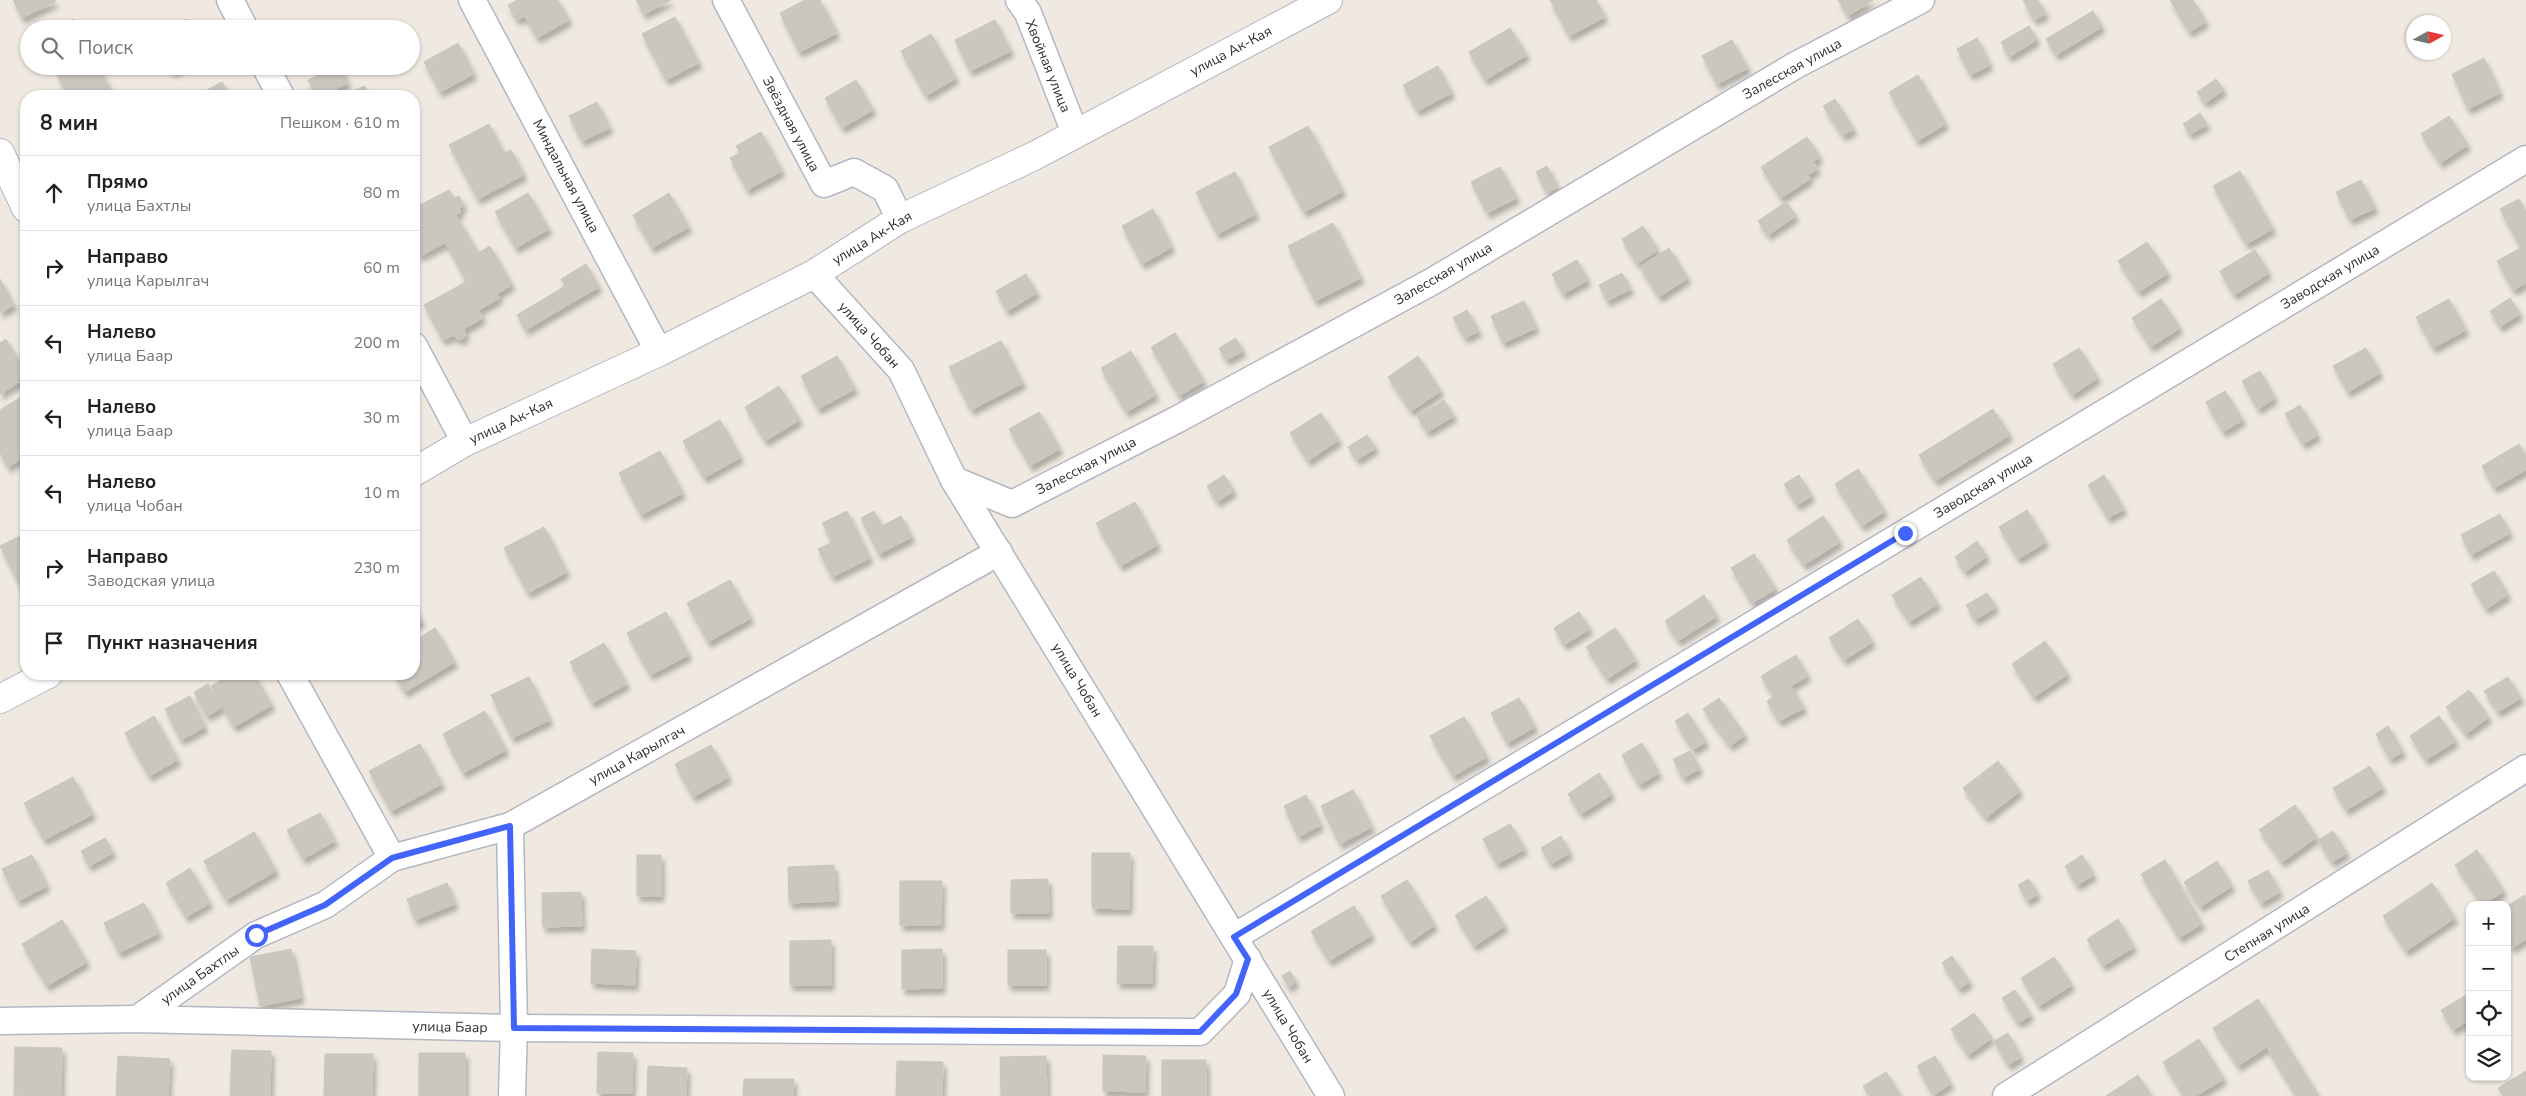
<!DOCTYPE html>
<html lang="ru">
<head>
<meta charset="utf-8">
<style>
	body { margin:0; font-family:"Nunito Sans",sans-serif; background:#f6f6f6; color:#222 }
	.controls { position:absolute; right:15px; bottom:15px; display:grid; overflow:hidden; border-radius:10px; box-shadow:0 1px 4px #0004 }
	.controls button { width:45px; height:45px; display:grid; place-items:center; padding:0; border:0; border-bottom:1px solid #e0e0e0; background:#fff; color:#222; font:25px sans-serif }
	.compass { position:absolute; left:2406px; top:15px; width:45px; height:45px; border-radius:50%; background:#fff; box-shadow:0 1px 4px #0004; rotate:82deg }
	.stop { position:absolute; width:15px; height:15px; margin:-11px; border:4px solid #4264fb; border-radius:50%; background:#fff }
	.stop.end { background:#4264fb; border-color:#fff; box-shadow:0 1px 5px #0008 }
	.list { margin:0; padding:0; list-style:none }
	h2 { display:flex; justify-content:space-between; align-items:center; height:65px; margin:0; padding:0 20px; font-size:21px }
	h2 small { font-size:16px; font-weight:400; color:#767676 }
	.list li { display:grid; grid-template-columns:32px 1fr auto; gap:15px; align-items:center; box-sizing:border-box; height:75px; padding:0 20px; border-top:1px solid #e0e0e0 }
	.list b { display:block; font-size:19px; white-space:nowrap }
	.list p { margin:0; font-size:16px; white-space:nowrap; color:#767676 }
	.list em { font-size:16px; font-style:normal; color:#767676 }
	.icon { flex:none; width:28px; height:28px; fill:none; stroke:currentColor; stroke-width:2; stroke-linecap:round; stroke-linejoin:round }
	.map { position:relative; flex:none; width:2526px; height:1096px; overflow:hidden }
	.search { position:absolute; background:#fff; box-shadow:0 1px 4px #0004; left:20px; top:20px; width:400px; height:55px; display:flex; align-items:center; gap:12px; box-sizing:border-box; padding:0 18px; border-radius:28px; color:#767676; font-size:19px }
	.panel { position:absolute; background:#fff; box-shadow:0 1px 4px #0004; left:20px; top:90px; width:400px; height:590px; border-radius:20px }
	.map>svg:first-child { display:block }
	.building { fill:#cbc7bf; stroke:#cbc5ba; filter:url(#shadow) }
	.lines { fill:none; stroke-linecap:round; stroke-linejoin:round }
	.minor-casing { stroke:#b4b7c1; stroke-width:29 }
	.tertiary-casing { stroke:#b4b7c1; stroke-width:30 }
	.secondary-casing { stroke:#b4b7c1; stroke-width:30 }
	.minor { stroke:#fff; stroke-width:26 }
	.tertiary { stroke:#fff; stroke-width:28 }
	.secondary { stroke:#fff; stroke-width:28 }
	.route { stroke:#4264fb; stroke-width:6 }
	.labels { text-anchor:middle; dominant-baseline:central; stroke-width:5; stroke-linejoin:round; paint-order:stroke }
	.street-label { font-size:14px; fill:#2e2e2e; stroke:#fff }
</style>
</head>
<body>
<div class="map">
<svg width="2526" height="1096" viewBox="0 0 2526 1096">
	<defs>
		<filter id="shadow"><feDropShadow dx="3" dy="5.5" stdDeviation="2.5" flood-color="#0004"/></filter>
	</defs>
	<rect width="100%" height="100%" fill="#efe9e1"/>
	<g class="building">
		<path d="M13 0H55V2L22 18Z"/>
		<path d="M518 0H558L569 20 537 38 525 16 517 20 508 5Z"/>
		<path d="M636 0H671L644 14Z"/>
		<path d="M805 0H820L837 33 799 52 780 13Z"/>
		<path d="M1550 0H1596L1605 17 1569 36Z"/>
		<path d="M1838 0H1873L1848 16Z"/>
		<path d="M2023 0H2038L2046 14 2034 20Z"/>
		<path d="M2170 0H2193L2206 22 2189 32Z"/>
		<path d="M2093 11 2102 27 2056 55 2046 39Z"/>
		<path d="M675 17 699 63 666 80 642 34Z"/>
		<path d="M73 19 78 29H55Z"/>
		<path d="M187 19 192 29H169Z"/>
		<path d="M995 20 1011 51 970 71 955 40Z"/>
		<path d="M2029 26 2037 40 2009 57 2001 42Z"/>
		<path d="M1510 28 1527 55 1485 80 1469 52Z"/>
		<path d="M931 34 956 78 926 96 901 51Z"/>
		<path d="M1977 38 1990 65 1970 75 1957 49Z"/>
		<path d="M1732 40 1748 68 1717 84 1702 56Z"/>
		<path d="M458 43 474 74 440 92 424 62Z"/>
		<path d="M2484 58 2500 93 2468 109 2452 74Z"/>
		<path d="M68 66H98L112 93 106 96H68L56 72Z"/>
		<path d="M169 66H183L172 72Z"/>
		<path d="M316 66H340L348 83 321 96H316L308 80 320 74Z"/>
		<path d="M1438 66 1452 93 1417 111 1403 85Z"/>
		<path d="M1918 75 1946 124 1917 141 1889 92Z"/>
		<path d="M2216 79 2224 90 2205 103 2197 92Z"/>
		<path d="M856 80 873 110 842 128 825 98Z"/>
		<path d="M222 82 230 96H196Z"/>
		<path d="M365 86 369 96H341Z"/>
		<path d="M1835 99 1854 129 1843 136 1823 106Z"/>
		<path d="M597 102 610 128 582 141 569 116Z"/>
		<path d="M2200 113 2207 125 2190 134 2183 124Z"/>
		<path d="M2449 116 2468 145 2440 163 2421 134Z"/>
		<path d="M489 124 504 153 511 150 524 175 478 199 449 145Z"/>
		<path d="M1308 126 1343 191 1304 212 1269 147Z"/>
		<path d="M761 132 782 171 747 190 730 158 740 153 736 146Z"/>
		<path d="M1807 137 1820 157 1813 162 1818 169 1808 175 1810 179 1781 198 1761 167Z"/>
		<path d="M1547 166 1558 187 1547 193 1536 172Z"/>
		<path d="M1500 167 1517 198 1487 213 1471 182Z"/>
		<path d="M2240 171 2273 229 2246 244 2213 186Z"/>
		<path d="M1235 172 1256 214 1217 234 1196 192Z"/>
		<path d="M2361 180 2375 208 2350 220 2336 192Z"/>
		<path d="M449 190 454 198 459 196 464 206 459 208 461 212 436 226 445 243 420 256 414 243V232L428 225 418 206Z"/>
		<path d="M528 193 549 229 516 248 495 212Z"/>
		<path d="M669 193 689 227 652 248 633 215Z"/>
		<path d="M414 197 428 225 414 232Z"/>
		<path d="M2519 199 2526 212V243L2520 246 2500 209Z"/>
		<path d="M1786 202 1796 216 1768 235 1758 221Z"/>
		<path d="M1153 209 1172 247 1142 264 1122 226Z"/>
		<path d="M456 215 478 253 458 265 436 226Z"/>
		<path d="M1333 223 1361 278 1315 301 1288 246Z"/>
		<path d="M1643 226 1658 250 1637 264 1622 239Z"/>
		<path d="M2147 242 2168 273 2139 292 2118 261Z"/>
		<path d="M2526 245V283L2513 290 2497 261Z"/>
		<path d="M490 246 512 285 497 294 500 298 479 310 464 283 466 281 458 265Z"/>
		<path d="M1669 248 1688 278 1659 297 1640 267Z"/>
		<path d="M2255 250 2269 273 2234 295 2220 271Z"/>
		<path d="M1577 260 1588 280 1563 294 1552 274Z"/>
		<path d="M586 264 599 287 551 315 542 300 565 286 561 279Z"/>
		<path d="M1622 273 1631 289 1607 301 1599 285Z"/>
		<path d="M1026 274 1037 293 1007 311 996 291Z"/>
		<path d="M0 279 14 305 0 313Z"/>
		<path d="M464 283 483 318 464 329 466 335 463 339H457L454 335 443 340 424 305Z"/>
		<path d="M2510 298 2520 314 2500 327 2490 311Z"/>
		<path d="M2161 299 2180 328 2151 347 2132 318Z"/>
		<path d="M2449 299 2466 330 2433 348 2416 317Z"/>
		<path d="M542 300 551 315 526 330 517 315Z"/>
		<path d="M1524 301 1536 328 1503 343 1491 316Z"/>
		<path d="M1467 310 1479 331 1465 338 1453 318Z"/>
		<path d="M1175 333 1204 381 1179 396 1151 347Z"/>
		<path d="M1236 338 1243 351 1226 360 1219 348Z"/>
		<path d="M6 339 26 373V378L0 394V343Z"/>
		<path d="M1001 341 1023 383 971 410 949 367Z"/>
		<path d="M2079 348 2098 378 2072 395 2053 364Z"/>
		<path d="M2366 348 2380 373 2348 392 2333 366Z"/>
		<path d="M1131 351 1156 395 1126 412 1101 368Z"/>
		<path d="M837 356 855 389 818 409 801 376Z"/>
		<path d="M1418 356 1441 391 1411 411 1388 377Z"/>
		<path d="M2260 371 2275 398 2258 409 2242 381Z"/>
		<path d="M779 386 800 420 765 441 745 407Z"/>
		<path d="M2225 391 2243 420 2223 432 2206 402Z"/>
		<path d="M26 394V456L8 467 0 453V410Z"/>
		<path d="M1444 400 1454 416 1427 432 1417 416Z"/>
		<path d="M2300 405 2318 435 2303 444 2285 414Z"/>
		<path d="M1993 409 2010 435 1935 481 1919 455Z"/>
		<path d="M1039 412 1060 449 1030 466 1009 429Z"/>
		<path d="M1321 413 1339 440 1308 461 1290 433Z"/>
		<path d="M720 420 741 457 704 478 683 441Z"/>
		<path d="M1367 435 1376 448 1357 460 1348 447Z"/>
		<path d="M2519 444 2526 457V470L2494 488 2482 466Z"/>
		<path d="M660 451 683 493 641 515 619 473Z"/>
		<path d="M1858 469 1885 511 1862 526 1835 484Z"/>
		<path d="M1224 475 1234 491 1217 502 1207 486Z"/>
		<path d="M1799 475 1812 496 1797 505 1784 484Z"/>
		<path d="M2104 475 2124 509 2108 518 2088 485Z"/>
		<path d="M1135 502 1158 545 1120 566 1096 523Z"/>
		<path d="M2027 510 2046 542 2018 559 1999 527Z"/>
		<path d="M847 511 870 558 832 577 818 549 832 542 822 523Z"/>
		<path d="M874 511 882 526 901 516 912 537 879 554 861 518Z"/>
		<path d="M2500 514 2510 533 2471 555 2461 535Z"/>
		<path d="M1823 516 1840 542 1804 565 1787 540Z"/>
		<path d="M544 527 567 572 528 593 504 548Z"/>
		<path d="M26 533V585L21 588 0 546Z"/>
		<path d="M1977 541 1987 556 1965 572 1955 557Z"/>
		<path d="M1754 554 1776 589 1752 603 1731 568Z"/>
		<path d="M2494 571 2508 595 2486 609 2471 584Z"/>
		<path d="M1921 577 1938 604 1909 622 1892 595Z"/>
		<path d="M730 580 751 618 708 642 687 603Z"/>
		<path d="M1987 593 1996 607 1975 620 1966 605Z"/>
		<path d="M1704 595 1717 616 1678 641 1665 621Z"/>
		<path d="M414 605 422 621 414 626Z"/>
		<path d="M666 612 689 655 650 675 627 633Z"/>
		<path d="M1579 612 1590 629 1564 645 1554 628Z"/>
		<path d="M1858 619 1873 642 1844 660 1829 638Z"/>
		<path d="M435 628 455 662 405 692 394 674H414V641Z"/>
		<path d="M1615 628 1636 660 1607 679 1586 647Z"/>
		<path d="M2045 641 2068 674 2034 697 2012 664Z"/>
		<path d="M604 643 627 684 592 703 570 662Z"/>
		<path d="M1796 655 1808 676 1773 696 1761 676Z"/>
		<path d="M232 674H254L272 705 234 727 211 686Z"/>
		<path d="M529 677 550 720 512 738 491 695Z"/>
		<path d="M2508 677 2521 698 2498 712 2484 691Z"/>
		<path d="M208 684 221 708 207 716 194 692Z"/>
		<path d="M1792 687 1804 708 1779 721 1767 701Z"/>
		<path d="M2469 690 2489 717 2466 734 2446 707Z"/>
		<path d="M190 696 205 727 181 740 165 709Z"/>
		<path d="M1519 698 1535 727 1507 743 1491 713Z"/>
		<path d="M1719 698 1745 735 1730 746 1703 709Z"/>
		<path d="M485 711 506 750 463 773 443 734Z"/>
		<path d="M1688 713 1706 742 1693 750 1675 721Z"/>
		<path d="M154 716 178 760 149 776 125 733Z"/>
		<path d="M2439 716 2456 741 2426 760 2410 736Z"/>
		<path d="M1464 717 1487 757 1453 776 1430 736Z"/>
		<path d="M2388 726 2403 752 2390 759 2376 734Z"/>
		<path d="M1642 743 1659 773 1639 785 1622 755Z"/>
		<path d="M420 744 442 784 391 811 369 771Z"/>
		<path d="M711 745 729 777 693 797 675 764Z"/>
		<path d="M1690 751 1700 769 1683 778 1673 759Z"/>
		<path d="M1998 761 2020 791 1986 818 1963 788Z"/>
		<path d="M2370 766 2383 788 2346 810 2333 788Z"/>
		<path d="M1599 773 1612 794 1581 814 1568 794Z"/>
		<path d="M73 777 93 814 44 840 24 803Z"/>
		<path d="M1353 790 1372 827 1340 844 1321 806Z"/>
		<path d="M1306 795 1321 825 1298 837 1284 806Z"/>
		<path d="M2295 805 2317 837 2282 862 2259 830Z"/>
		<path d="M320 813 335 841 303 859 287 830Z"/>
		<path d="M1510 824 1525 849 1497 864 1483 839Z"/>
		<path d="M2333 831 2347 853 2332 862 2318 840Z"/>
		<path d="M254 832 276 871 226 900 204 861Z"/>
		<path d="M1561 836 1570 853 1551 864 1541 848Z"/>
		<path d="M105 838 113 853 89 866 81 851Z"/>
		<path d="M2477 850 2504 891 2483 905 2455 865Z"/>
		<path d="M1092 853H1130L1129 909 1092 908Z"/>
		<path d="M32 855 47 886 18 901 2 869Z"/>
		<rect x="637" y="855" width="24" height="41"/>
		<path d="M2082 855 2094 875 2077 885 2065 866Z"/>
		<path d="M2165 860 2202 924 2179 938 2141 874Z"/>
		<path d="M2217 861 2232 886 2200 907 2184 882Z"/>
		<path d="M834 865 836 901 789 903 788 867Z"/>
		<path d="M190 868 210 903 186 917 166 883Z"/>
		<path d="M2268 870 2280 892 2261 903 2248 881Z"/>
		<path d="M1048 879 1049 913H1011V880Z"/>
		<path d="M2029 879 2038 894 2027 901 2018 885Z"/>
		<path d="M1407 880 1435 925 1410 942 1381 896Z"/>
		<path d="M900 881H942L941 925H900Z"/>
		<path d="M447 883 455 904 415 920 407 899Z"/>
		<path d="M2432 883 2455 918 2406 951 2383 916Z"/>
		<path d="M581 892 582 926 543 927 542 893Z"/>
		<path d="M2525 895 2526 939 2512 948 2507 940V906Z"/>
		<path d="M1486 896 1505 926 1474 946 1455 915Z"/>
		<path d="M144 903 159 933 119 953 104 923Z"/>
		<path d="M1354 906 1372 935 1329 961 1311 931Z"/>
		<path d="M2118 919 2134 947 2103 966 2087 939Z"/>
		<path d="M62 920 87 962 47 986 22 944Z"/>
		<path d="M831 940V985H790V941Z"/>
		<path d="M1118 946H1153L1152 983H1117Z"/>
		<path d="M291 949 301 998 260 1006 250 957Z"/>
		<path d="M592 949 636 951 635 985 591 983Z"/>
		<path d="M942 949V988L902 989V950Z"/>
		<rect x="1008" y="950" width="38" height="35"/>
		<path d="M1952 956 1970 982 1959 989 1942 963Z"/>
		<path d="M2054 957 2072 985 2039 1006 2021 978Z"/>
		<path d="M1290 971 1296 982 1289 987 1282 976Z"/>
		<path d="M2015 990 2031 1015 2018 1023 2002 998Z"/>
		<path d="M2468 994 2470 1020 2453 1030 2441 1010Z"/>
		<path d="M2258 999 2282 1037 2238 1066 2213 1028Z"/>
		<path d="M1974 1013 1992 1038 1968 1055 1951 1029Z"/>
		<path d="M2008 1033 2021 1057 2008 1065 1994 1041Z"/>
		<path d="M2282 1037 2319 1096H2296L2266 1046Z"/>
		<path d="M2199 1039 2224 1079 2196 1096H2184L2163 1062Z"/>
		<path d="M15 1047 62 1048 61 1095H14Z"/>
		<path d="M232 1050 271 1051 270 1096H230Z"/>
		<path d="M598 1052 633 1053 632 1093H597Z"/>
		<rect x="419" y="1053" width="46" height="43"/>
		<path d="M325 1054H373L372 1096H324Z"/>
		<path d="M1103 1055 1146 1056 1145 1092 1103 1091Z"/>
		<path d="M118 1056 170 1059 168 1096H116Z"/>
		<path d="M1046 1056 1047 1096H1001L1000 1057Z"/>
		<path d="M1935 1056 1951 1084 1933 1095 1917 1066Z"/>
		<rect x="1162" y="1060" width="44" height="36"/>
		<path d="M897 1061 943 1062 942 1096H896Z"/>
		<path d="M648 1066 687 1068 686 1096H647Z"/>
		<path d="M2526 1071V1096H2503L2498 1088Z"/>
		<path d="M1886 1072 1901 1096H1869L1863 1086Z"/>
		<path d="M2138 1075 2152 1096H2106Z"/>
		<path d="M744 1079H794L793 1096H743Z"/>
	</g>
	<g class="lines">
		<defs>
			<g id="minor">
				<path d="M230 0 245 29"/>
				<path d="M472 0 659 352"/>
				<path d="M726 0 824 184 854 172 885 189 900 219"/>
				<path d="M1019 0 1028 13 1075 133"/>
				<path d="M265 66 281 96"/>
				<path d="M814 274 901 370 954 480 1331 1096"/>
				<path d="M414 346 465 442"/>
				<path d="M954 480 1012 504 1178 419 1433 281 1796 65 1921 0"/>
				<path d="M290 674 392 858"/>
				<path d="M1234 937 2526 159"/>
				<path d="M137 1019 256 935 325 905 392 858 510 826"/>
				<path d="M0 1021 137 1019 514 1028 1200 1032 1237 994 1248 959"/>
				<path d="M512 1096 514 1028 510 826 999 552"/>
				<path d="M2006 1096 2526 768"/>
			</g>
			<path id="tertiary" d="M0 153 26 208"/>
			<g id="secondary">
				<path d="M414 472 465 442 659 352 814 274 900 219 1034 156 1328 0"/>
				<path d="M0 699 48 674"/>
			</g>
		</defs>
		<use href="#minor" class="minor-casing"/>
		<use href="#tertiary" class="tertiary-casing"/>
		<use href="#secondary" class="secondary-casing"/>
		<use href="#minor" class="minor"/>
		<use href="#tertiary" class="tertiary"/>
		<use href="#secondary" class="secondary"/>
	</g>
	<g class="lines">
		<path class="route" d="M256 935 325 905 392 858 510 826 514 1028 1200 1032 1236 994 1248 959 1234 937 1905 533"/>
	</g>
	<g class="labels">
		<g class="street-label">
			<text transform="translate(1231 51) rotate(-28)">улица Ак-Кая</text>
			<text transform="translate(1048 66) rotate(68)">Хвойная улица</text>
			<text transform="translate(1792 69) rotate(-29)">Залесская улица</text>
			<text transform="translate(791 124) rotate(62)">Звёздная улица</text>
			<text transform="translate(566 176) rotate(62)">Миндальная улица</text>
			<text transform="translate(872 238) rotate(-31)">улица Ак-Кая</text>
			<text transform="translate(1443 274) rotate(-30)">Залесская улица</text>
			<text transform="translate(2330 277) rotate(-31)">Заводская улица</text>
			<text transform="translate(869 335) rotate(48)">улица Чобан</text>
			<text transform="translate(511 421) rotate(-25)">улица Ак-Кая</text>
			<text transform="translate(1086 466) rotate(-27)">Залесская улица</text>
			<text transform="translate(1983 486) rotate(-31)">Заводская улица</text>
			<text transform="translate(1077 680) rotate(59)">улица Чобан</text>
			<text transform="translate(637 755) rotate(-29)">улица Карылгач</text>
			<text transform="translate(2267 933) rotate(-32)">Степная улица</text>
			<text transform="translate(200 975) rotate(-35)">улица Бахтлы</text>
			<text transform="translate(1288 1026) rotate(59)">улица Чобан</text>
			<text transform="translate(450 1027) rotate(1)">улица Баар</text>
		</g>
	</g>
</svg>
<div class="controls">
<button>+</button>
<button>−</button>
<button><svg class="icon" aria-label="locate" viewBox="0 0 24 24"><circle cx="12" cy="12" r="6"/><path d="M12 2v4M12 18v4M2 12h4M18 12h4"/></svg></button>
<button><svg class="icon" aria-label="layers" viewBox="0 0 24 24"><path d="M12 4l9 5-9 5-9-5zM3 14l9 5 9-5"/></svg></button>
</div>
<svg class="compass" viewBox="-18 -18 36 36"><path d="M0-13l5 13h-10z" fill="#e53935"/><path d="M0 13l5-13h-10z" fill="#767676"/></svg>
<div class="stop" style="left:256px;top:935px"></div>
<div class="stop end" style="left:1905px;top:533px"></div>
<div class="search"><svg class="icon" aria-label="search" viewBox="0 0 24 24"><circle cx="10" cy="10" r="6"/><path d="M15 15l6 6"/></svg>Поиск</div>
<section class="panel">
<h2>8 мин<small>Пешком · 610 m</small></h2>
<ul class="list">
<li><svg class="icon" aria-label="ahead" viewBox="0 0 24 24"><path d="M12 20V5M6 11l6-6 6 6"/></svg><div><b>Прямо</b><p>улица Бахтлы</p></div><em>80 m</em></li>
<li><svg class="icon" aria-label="right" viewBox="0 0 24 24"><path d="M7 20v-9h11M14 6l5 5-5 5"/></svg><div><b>Направо</b><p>улица Карылгач</p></div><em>60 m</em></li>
<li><svg class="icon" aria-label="left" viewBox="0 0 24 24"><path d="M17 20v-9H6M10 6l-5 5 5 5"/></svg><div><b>Налево</b><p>улица Баар</p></div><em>200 m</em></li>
<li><svg class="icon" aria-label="left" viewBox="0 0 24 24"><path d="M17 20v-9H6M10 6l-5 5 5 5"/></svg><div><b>Налево</b><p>улица Баар</p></div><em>30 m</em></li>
<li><svg class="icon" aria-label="left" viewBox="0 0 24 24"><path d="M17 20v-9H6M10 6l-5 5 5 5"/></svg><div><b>Налево</b><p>улица Чобан</p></div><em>10 m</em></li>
<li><svg class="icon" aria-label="right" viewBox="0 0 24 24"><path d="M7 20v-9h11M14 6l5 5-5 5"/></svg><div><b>Направо</b><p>Заводская улица</p></div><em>230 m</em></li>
<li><svg class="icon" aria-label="arrive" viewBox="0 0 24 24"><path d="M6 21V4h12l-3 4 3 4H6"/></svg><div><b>Пункт назначения</b></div></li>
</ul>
</section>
</div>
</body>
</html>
